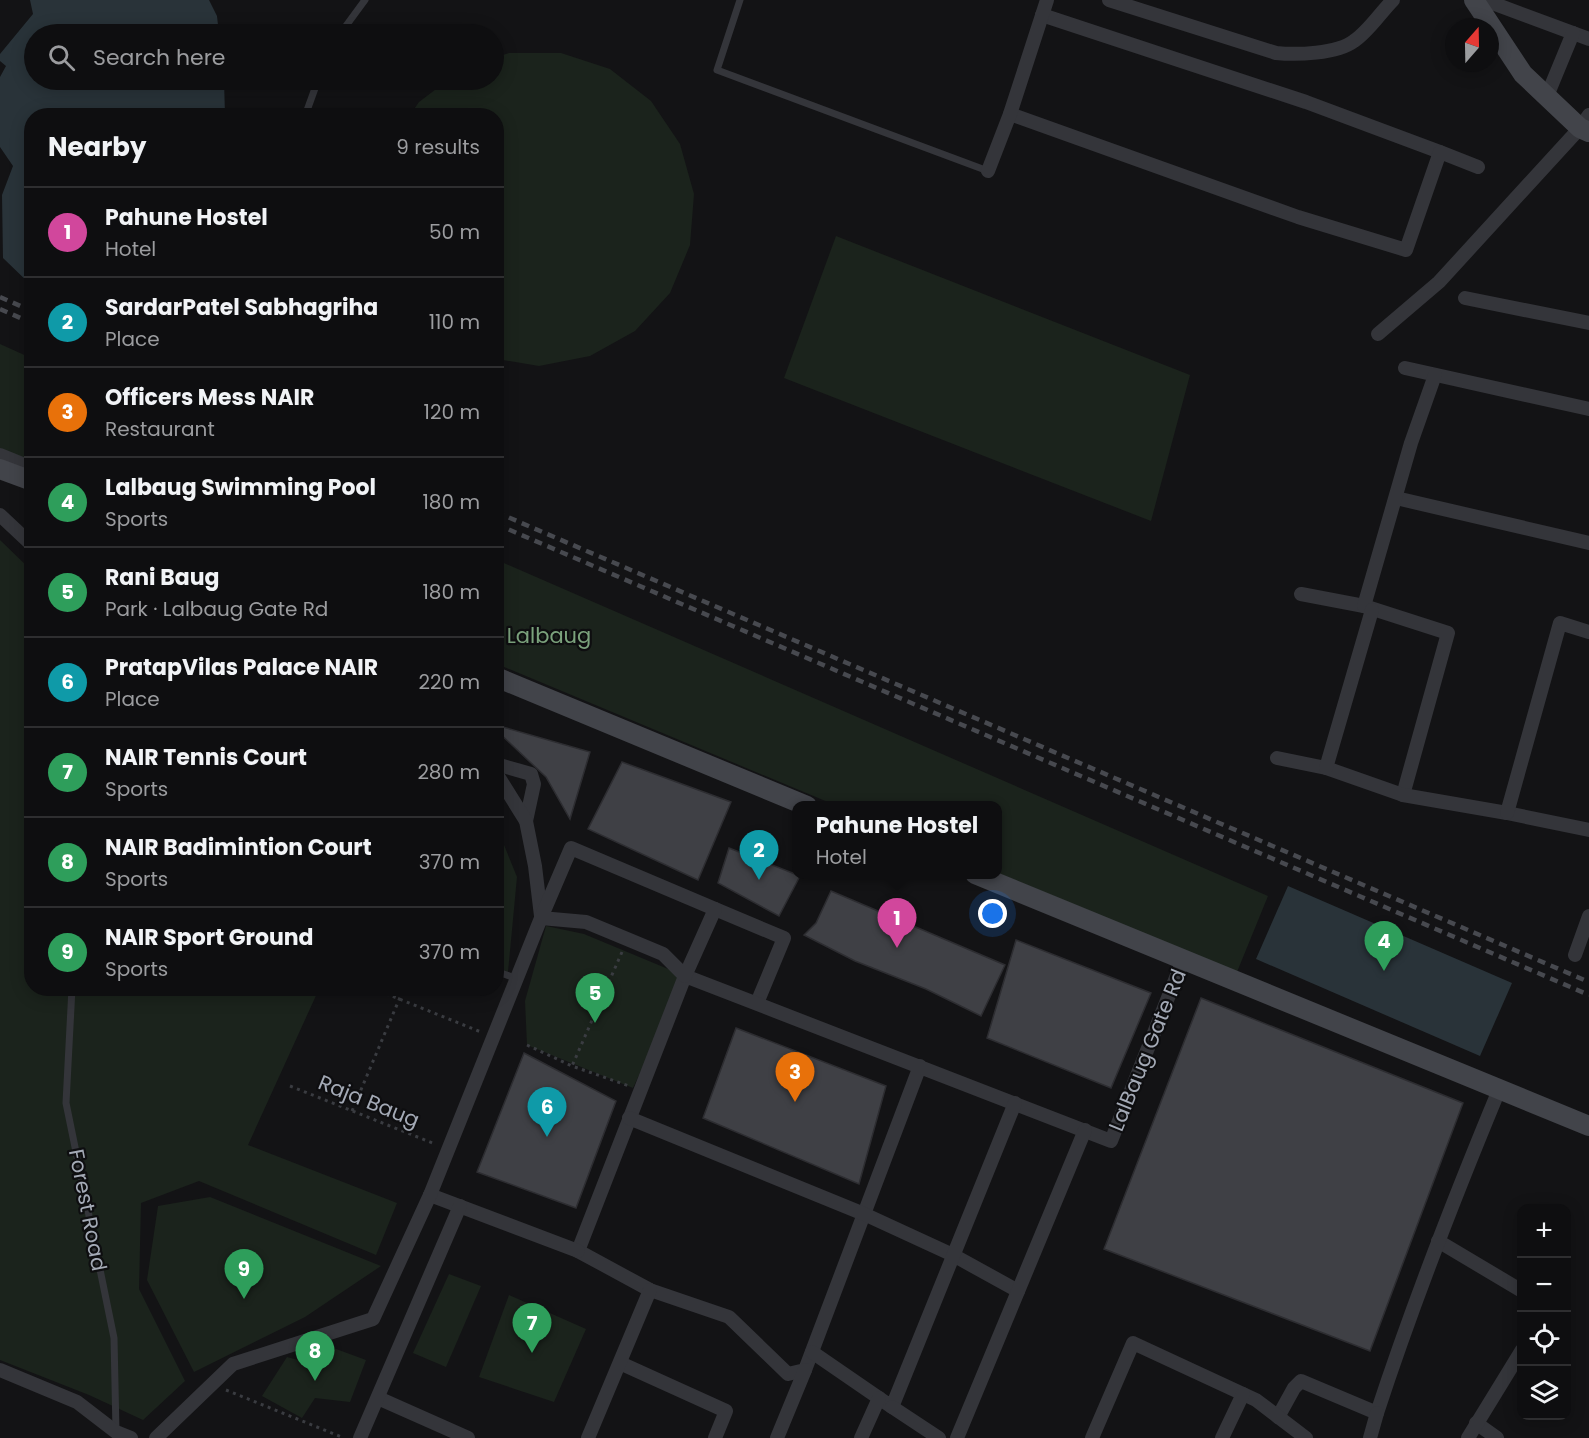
<!DOCTYPE html>
<html lang="en">
<head>
<meta charset="utf-8">
<style>
	body { margin:0; font-family:Poppins,sans-serif; background:#1c1c1e; color:#f1f3f6 }
	.controls { position:absolute; right:18px; bottom:18px; display:grid; overflow:hidden; border-radius:12px; box-shadow:0 3px 15px #0003 }
	.controls button { width:54px; height:54px; display:grid; place-items:center; padding:0; border:0; border-bottom:2px solid #2e2e30; background:#0e0e10; color:#f1f3f6; font:30px sans-serif }
	.compass { position:absolute; left:1445px; top:18px; width:54px; height:54px; border-radius:50%; background:#0e0e10; box-shadow:0 3px 15px #0003; rotate:20deg }
	.you { position:absolute; left:993px; top:914px; width:21px; height:21px; margin:-15px; border:4px solid #fff; border-radius:50%; background:#1a73e8; box-shadow:0 0 0 9px #1a73e833 }
	.badge { display:grid; place-items:center; width:39px; height:39px; border-radius:50%; background:#f7aa29; color:#fff; font-size:20px; font-weight:700 }
	.pin { position:absolute; translate:-50% -50px; filter:drop-shadow(0 2px 3px #0008) }
	.pin::after { content:''; position:absolute; top:32px; width:21px; height:18px; background:inherit; clip-path:polygon(0 0,100% 0,50% 100%) }
	.popup { position:absolute; left:792px; top:801px; width:210px; height:78px; box-sizing:border-box; display:grid; place-content:center; border-radius:12px; background:#0e0e10; filter:drop-shadow(0 2px 4px #0005); font-size:20px; white-space:nowrap; color:#9b9c9f }
	.popup b { font-size:22px; color:#f1f3f6 }
	.popup::after { content:''; position:absolute; left:50%; top:100%; margin-left:-12px; border:12px solid transparent; border-top-color:#0e0e10 }
	.list { margin:0; padding:0; list-style:none }
	h2 { display:flex; justify-content:space-between; align-items:center; height:78px; margin:0; padding:0 24px; font-size:26px }
	h2 small { font-size:20px; font-weight:400; color:#9b9c9f }
	.list li { display:grid; grid-template-columns:39px 1fr auto; gap:18px; align-items:center; box-sizing:border-box; height:90px; padding:0 24px; border-top:2px solid #2e2e30 }
	.list b { display:block; font-size:22px; white-space:nowrap }
	.list p { margin:0; font-size:20px; white-space:nowrap; color:#9b9c9f }
	.list em { font-size:20px; font-style:normal; color:#9b9c9f }
	.icon { flex:none; width:33px; height:33px; fill:none; stroke:currentColor; stroke-width:2; stroke-linecap:round; stroke-linejoin:round }
	.map { position:relative; flex:none; width:1589px; height:1438px; overflow:hidden }
	.search { position:absolute; background:#0e0e10; box-shadow:0 3px 15px #0003; left:24px; top:24px; width:480px; height:66px; display:flex; align-items:center; gap:15px; box-sizing:border-box; padding:0 21px; border-radius:33px; color:#9b9c9f; font-size:22px }
	.panel { position:absolute; background:#0e0e10; box-shadow:0 3px 15px #0003; left:24px; top:108px; width:480px; height:888px; border-radius:24px }
	.map>svg:first-child { display:block }
	.green { fill:#1b231c }
	.water { fill:#293339 }
	.building { fill:#3f4045; stroke:#2d2d31; stroke-width:1.5 }
	.lines { fill:none; stroke-linecap:round; stroke-linejoin:round }
	.path { stroke:#3a3c41; stroke-width:3; stroke-dasharray:3 4.5; stroke-linecap:butt }
	.lane { stroke:#34353a; stroke-width:7 }
	.street { stroke:#34353a; stroke-width:14 }
	.secondary { stroke:#42444a; stroke-width:20 }
	.rail { stroke:#47494f; stroke-width:4.5; stroke-dasharray:8 6; stroke-linecap:butt }
	.labels { text-anchor:middle; dominant-baseline:central; stroke-width:4.5; stroke-linejoin:round; paint-order:stroke }
	.park-label { font-size:21px; fill:#7ba27c; stroke:#0e0e10 }
	.street-label { font-size:21px; fill:#a4aab6; stroke:#0e0e10 }
</style>
</head>
<body>
<div class="map">
<svg width="1589" height="1438" viewBox="0 0 1589 1438">
	<rect width="100%" height="100%" fill="#131315"/>
	<g class="green">
		<path d="M509 53H561L610 69 651 101 680 144 694 194 690 245 670 293 635 331 590 356 539 366 497 359 496 116 410 115 419 102 448 80H494V58Z"/>
		<path d="M836 236 1190 375 1151 521 784 378Z"/>
		<path d="M0 344 31 358V462L0 448Z"/>
		<path d="M0 540 31 570 32 988 319 989 248 1145 397 1203 376 1255 199 1181 141 1203 139 1289 185 1381 143 1420 89 1395 0 1360Z"/>
		<path d="M497 560 1268 896 1237 972 998 873V806L835 805 497 664Z"/>
		<path d="M496 825 517 877 508 972 497 967Z"/>
		<path d="M546 926 584 934 685 976 633 1088 527 1045 525 1001Z"/>
		<path d="M210 1197 381 1266 305 1317 194 1372 147 1280 158 1206Z"/>
		<path d="M449 1274 481 1286 446 1367 413 1353Z"/>
		<path d="M509 1295 586 1329 554 1402 479 1377Z"/>
		<path d="M328 1346 366 1360 350 1402 315 1398 302 1418 262 1396 287 1357 316 1365Z"/>
	</g>
	<g class="water">
		<path d="M30 0H209L217 16 219 34H34V80H224L225 115 32 116 31 285 3 258 2 195 13 166 0 147V77L6 66 0 61V54L33 14Z"/>
		<path d="M1288 886 1512 983 1480 1056 1256 959Z"/>
	</g>
	<g class="building">
		<path d="M496 725 590 752 570 819 546 777 496 730Z"/>
		<path d="M622 762 731 802 698 880 588 829Z"/>
		<path d="M729 848 800 876 779 916 718 883Z"/>
		<path d="M831 891 1005 965 981 1016 926 989 855 961 804 935 816 923Z"/>
		<path d="M1016 940 1151 993 1111 1088 987 1038Z"/>
		<path d="M1201 998 1463 1103 1370 1351 1104 1249Z"/>
		<path d="M736 1028 886 1086 859 1184 703 1118Z"/>
		<path d="M524 1053 616 1101 576 1208 477 1172Z"/>
	</g>
	<g class="lines">
		<g class="path">
			<path d="M622 952 572 1066 629 1086"/>
			<path d="M372 988 481 1032"/>
			<path d="M527 1045 572 1066"/>
			<path d="M290 1086 435 1144"/>
			<path d="M352 1111 404 988"/>
			<path d="M226 1390 344 1438"/>
		</g>
		<g class="lane">
			<path d="M740 0 717 70 988 171"/>
			<path d="M340 34 365 0"/>
			<path d="M305 116 318 80"/>
			<path d="M496 971 517 979"/>
			<path d="M72 988 66 1103 114 1338 116 1431"/>
		</g>
		<g class="street">
			<path d="M1109 0 1276 53C1296 55 1337 54 1354 41 1368 32 1381 12 1393 0"/>
			<path d="M1484 0 1589 39"/>
			<path d="M1042 15 1306 102 1440 152"/>
			<path d="M1547 96 1573 33"/>
			<path d="M1010 114 1298 217 1406 250 1440 152 1478 167"/>
			<path d="M988 171 1010 114 1047 0"/>
			<path d="M1465 298 1589 323"/>
			<path d="M1378 334 1439 282 1580 128 1589 115"/>
			<path d="M1405 368 1589 409"/>
			<path d="M0 455 32 468"/>
			<path d="M1396 498 1589 543"/>
			<path d="M0 515 32 545"/>
			<path d="M1301 594 1364 606 1448 633 1403 795"/>
			<path d="M1364 606 1411 443 1435 375"/>
			<path d="M1277 758 1326 768 1403 795 1507 813 1589 830"/>
			<path d="M496 764 531 774 534 784 526 821"/>
			<path d="M1326 768 1372 610"/>
			<path d="M496 773 526 821 535 866 541 916"/>
			<path d="M1507 813 1560 623 1589 632"/>
			<path d="M715 909 784 938 757 1003"/>
			<path d="M1575 955 1589 916"/>
			<path d="M920 1066 805 1370 788 1374 729 1317 650 1290 578 1251 685 976 1111 1141 1183 960"/>
			<path d="M629 1118 864 1214 953 1255 1018 1291"/>
			<path d="M430 1195 578 1251"/>
			<path d="M1438 1241 1522 1291"/>
			<path d="M812 1352 892 1407 1015 1103"/>
			<path d="M620 1363 726 1411 715 1438"/>
			<path d="M0 1370 77 1402 116 1432 131 1438"/>
			<path d="M378 1398 468 1438"/>
			<path d="M892 1407 939 1438"/>
			<path d="M1278 1417 1294 1388 1301 1381 1377 1413C1413 1303 1455 1196 1499 1090"/>
			<path d="M1476 1423 1497 1438"/>
			<path d="M156 1438 233 1364 373 1319 430 1195 541 918 571 848 715 909 685 976 663 954 627 939 586 922 541 918"/>
			<path d="M360 1438 460 1206"/>
			<path d="M588 1438 650 1290"/>
			<path d="M777 1438 805 1370"/>
			<path d="M861 1438 879 1398"/>
			<path d="M957 1438 1085 1130"/>
			<path d="M1092 1438 1133 1343 1256 1400 1306 1438"/>
			<path d="M1222 1438 1243 1394"/>
			<path d="M1370 1438 1377 1413"/>
			<path d="M1468 1438 1522 1350"/>
		</g>
		<g class="secondary">
			<path d="M1474 0 1523 74 1580 128 1589 132"/>
			<path d="M0 469 32 481"/>
			<path d="M496 677 807 806"/>
			<path d="M975 874 1589 1126"/>
		</g>
		<g class="rail">
			<path d="M0 297 32 311"/>
			<path d="M0 309 32 323"/>
			<path d="M496 512 1589 982"/>
			<path d="M496 524 1589 995"/>
		</g>
	</g>
	<g class="labels">
		<g class="park-label">
			<text x="549" y="635">Lalbaug</text>
		</g>
		<g class="street-label">
			<text transform="translate(1147 1050) rotate(-68)">LalBaug Gate Rd</text>
			<text transform="translate(369 1101) rotate(22)">Raja Baug</text>
			<text transform="translate(88 1210) rotate(79)">Forest Road</text>
		</g>
	</g>
</svg>
<div class="controls">
<button>+</button>
<button>−</button>
<button><svg class="icon" aria-label="locate" viewBox="0 0 24 24"><circle cx="12" cy="12" r="6"/><path d="M12 2v4M12 18v4M2 12h4M18 12h4"/></svg></button>
<button><svg class="icon" aria-label="layers" viewBox="0 0 24 24"><path d="M12 4l9 5-9 5-9-5zM3 14l9 5 9-5"/></svg></button>
</div>
<svg class="compass" viewBox="-18 -18 36 36"><path d="M0-13l5 13h-10z" fill="#e53935"/><path d="M0 13l5-13h-10z" fill="#9b9c9f"/></svg>
<div class="you"></div>
<div class="pin badge" style="left:897px;top:948px;background:#d1479c">1</div>
<div class="popup"><b>Pahune Hostel</b>Hotel</div>
<div class="pin badge" style="left:759px;top:880px;background:#0f9aa8">2</div>
<div class="pin badge" style="left:795px;top:1102px;background:#e8710a">3</div>
<div class="pin badge" style="left:1384px;top:971px;background:#2e9e5b">4</div>
<div class="pin badge" style="left:595px;top:1023px;background:#2e9e5b">5</div>
<div class="pin badge" style="left:547px;top:1137px;background:#0f9aa8">6</div>
<div class="pin badge" style="left:532px;top:1353px;background:#2e9e5b">7</div>
<div class="pin badge" style="left:315px;top:1381px;background:#2e9e5b">8</div>
<div class="pin badge" style="left:244px;top:1299px;background:#2e9e5b">9</div>
<div class="search"><svg class="icon" aria-label="search" viewBox="0 0 24 24"><circle cx="10" cy="10" r="6"/><path d="M15 15l6 6"/></svg>Search here</div>
<section class="panel">
<h2>Nearby<small>9 results</small></h2>
<ul class="list">
<li><span class="badge" style="background:#d1479c">1</span><div><b>Pahune Hostel</b><p>Hotel</p></div><em>50 m</em></li>
<li><span class="badge" style="background:#0f9aa8">2</span><div><b>SardarPatel Sabhagriha</b><p>Place</p></div><em>110 m</em></li>
<li><span class="badge" style="background:#e8710a">3</span><div><b>Officers Mess NAIR</b><p>Restaurant</p></div><em>120 m</em></li>
<li><span class="badge" style="background:#2e9e5b">4</span><div><b>Lalbaug Swimming Pool</b><p>Sports</p></div><em>180 m</em></li>
<li><span class="badge" style="background:#2e9e5b">5</span><div><b>Rani Baug</b><p>Park · Lalbaug Gate Rd</p></div><em>180 m</em></li>
<li><span class="badge" style="background:#0f9aa8">6</span><div><b>PratapVilas Palace NAIR</b><p>Place</p></div><em>220 m</em></li>
<li><span class="badge" style="background:#2e9e5b">7</span><div><b>NAIR Tennis Court</b><p>Sports</p></div><em>280 m</em></li>
<li><span class="badge" style="background:#2e9e5b">8</span><div><b>NAIR Badimintion Court</b><p>Sports</p></div><em>370 m</em></li>
<li><span class="badge" style="background:#2e9e5b">9</span><div><b>NAIR Sport Ground</b><p>Sports</p></div><em>370 m</em></li>
</ul>
</section>
</div>
</body>
</html>
